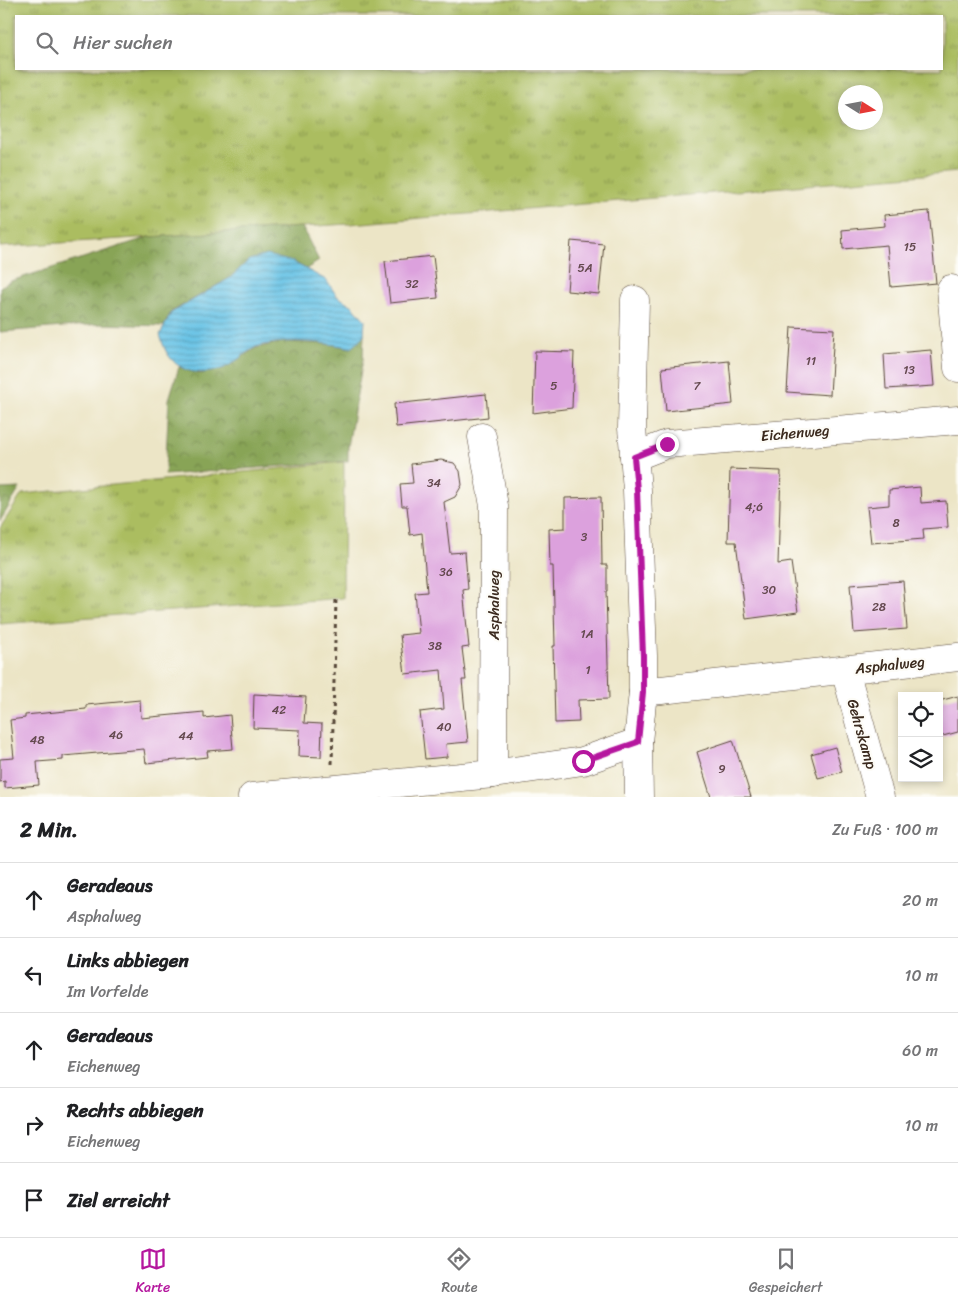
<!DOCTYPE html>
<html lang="de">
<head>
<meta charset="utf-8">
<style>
	body { margin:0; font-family:Sriracha,sans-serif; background:#f2f2f2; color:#202124 }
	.controls { position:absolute; right:15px; bottom:15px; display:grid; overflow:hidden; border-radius:0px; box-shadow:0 2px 8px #0003 }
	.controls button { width:45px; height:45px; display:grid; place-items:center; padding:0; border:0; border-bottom:1px solid #e0e0e0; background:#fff; color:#202124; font:25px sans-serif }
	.compass { position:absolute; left:838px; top:85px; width:45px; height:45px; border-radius:50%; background:#fff; box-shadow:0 2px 8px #0003; rotate:101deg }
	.stop { position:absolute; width:15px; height:15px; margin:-11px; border:4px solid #b5179e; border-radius:50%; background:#fff }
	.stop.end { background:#b5179e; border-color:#fff; box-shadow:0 1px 5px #0008 }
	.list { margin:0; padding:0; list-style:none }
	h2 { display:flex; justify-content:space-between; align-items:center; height:65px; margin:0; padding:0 20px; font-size:21px }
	h2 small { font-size:16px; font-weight:400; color:#757577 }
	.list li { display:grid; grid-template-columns:32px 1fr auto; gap:15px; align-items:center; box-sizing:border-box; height:75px; padding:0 20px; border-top:1px solid #e0e0e0 }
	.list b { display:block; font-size:19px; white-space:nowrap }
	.list p { margin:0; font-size:16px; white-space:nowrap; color:#757577 }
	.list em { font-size:16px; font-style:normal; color:#757577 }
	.icon { flex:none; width:28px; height:28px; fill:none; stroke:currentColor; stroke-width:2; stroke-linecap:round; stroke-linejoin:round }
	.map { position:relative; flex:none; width:958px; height:797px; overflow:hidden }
	.search { position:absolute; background:#fff; box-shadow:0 2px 8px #0003; left:15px; right:15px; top:15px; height:55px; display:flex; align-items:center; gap:12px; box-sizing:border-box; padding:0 18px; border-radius:0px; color:#757577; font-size:19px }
	.sheet { height:440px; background:#fff }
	nav { display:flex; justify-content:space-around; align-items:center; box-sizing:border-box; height:70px; border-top:1px solid #e0e0e0; background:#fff; font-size:14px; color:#757577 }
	nav a { display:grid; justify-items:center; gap:2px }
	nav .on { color:#b5179e }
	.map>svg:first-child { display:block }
	.grass { fill:url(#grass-tufts); stroke:#73743f; fill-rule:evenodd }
	.forest { fill:url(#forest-crowns); stroke:#62673a }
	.water { fill:url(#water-rules); stroke:#527682 }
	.building { fill:#dca1dd }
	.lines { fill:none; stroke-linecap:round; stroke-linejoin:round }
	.minor-casing { stroke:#564637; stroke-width:29 }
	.path { stroke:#564637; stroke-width:3; stroke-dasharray:4 4; stroke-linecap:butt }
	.minor { stroke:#fff; stroke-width:28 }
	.route { stroke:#b5179e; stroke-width:6 }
	.labels { text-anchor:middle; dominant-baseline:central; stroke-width:4.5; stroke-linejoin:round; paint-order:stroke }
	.number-label { font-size:12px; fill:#63484e }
	.street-label { font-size:15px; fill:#3b2a1e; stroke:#fdfcf7 }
</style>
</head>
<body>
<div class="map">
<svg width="958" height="797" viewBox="0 0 958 797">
	<defs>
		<pattern id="grass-tufts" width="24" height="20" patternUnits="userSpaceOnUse" patternTransform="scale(1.25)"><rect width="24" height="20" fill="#abbd60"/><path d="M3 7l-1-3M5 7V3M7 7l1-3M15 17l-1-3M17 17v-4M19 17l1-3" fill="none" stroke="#8c9a4f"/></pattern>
		<pattern id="forest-crowns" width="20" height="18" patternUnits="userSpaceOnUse" patternTransform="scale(1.25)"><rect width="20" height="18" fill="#88a456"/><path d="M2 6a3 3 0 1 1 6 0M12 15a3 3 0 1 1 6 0" fill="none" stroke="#708647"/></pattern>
		<pattern id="water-rules" width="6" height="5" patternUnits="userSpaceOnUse" patternTransform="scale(1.25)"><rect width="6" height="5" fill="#68c3e6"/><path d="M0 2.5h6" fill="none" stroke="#579fba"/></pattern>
	</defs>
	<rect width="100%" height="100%" fill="#fdfcf7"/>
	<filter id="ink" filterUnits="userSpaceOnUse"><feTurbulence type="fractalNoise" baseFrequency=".02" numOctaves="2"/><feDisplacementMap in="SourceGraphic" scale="10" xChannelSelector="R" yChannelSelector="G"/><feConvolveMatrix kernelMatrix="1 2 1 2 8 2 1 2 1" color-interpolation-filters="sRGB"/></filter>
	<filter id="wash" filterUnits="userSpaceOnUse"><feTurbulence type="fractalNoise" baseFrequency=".0096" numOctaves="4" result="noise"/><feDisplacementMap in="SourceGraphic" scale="20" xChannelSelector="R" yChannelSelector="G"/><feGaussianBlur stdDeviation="1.12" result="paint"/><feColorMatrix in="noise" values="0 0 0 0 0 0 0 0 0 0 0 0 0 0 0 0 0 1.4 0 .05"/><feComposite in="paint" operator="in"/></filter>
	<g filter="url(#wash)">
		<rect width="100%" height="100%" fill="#ece5c6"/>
		<g class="grass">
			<path d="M0 0H958V172L363 223 0 247ZM16 16H942V69H16ZM846 92H876V122H846Z"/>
			<path d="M344 462 343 598 0 624V528L22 494Z"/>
		</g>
		<g class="forest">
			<path d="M302 227 319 261 306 269 293 262 249 260 230 278 171 312 164 326 101 324 0 332V287L11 281 149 237Z"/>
			<path d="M364 333 363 359 348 447V461L165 475 169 399 179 367 200 374 224 368 256 348 283 342 331 344 351 348Z"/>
			<path d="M20 488 0 521V489Z"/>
		</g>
		<path class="water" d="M267 255 293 262 326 280 337 296 353 306 365 320 364 335 352 348C324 342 284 338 256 347 245 352 236 363 224 368 203 377 180 374 167 353 164 348 162 341 160 335L171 313 230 278 249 260Z"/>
		<g id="blocks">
			<g class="building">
				<path d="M929 211 936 283 891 287 887 245 843 249 842 230 885 226 884 215Z"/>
				<path d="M571 241 604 244 599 294 567 291Z"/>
				<path d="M433 256 438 298 390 303 385 261Z"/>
				<path d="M791 327 834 329 830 395 787 392Z"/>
				<path d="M931 350 934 386 886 389 884 354Z"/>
				<path d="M535 351 574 352 572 408 533 413Z"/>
				<path d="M729 361 733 404 666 411 662 368Z"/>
				<path d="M486 394 488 417 396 427 394 404Z"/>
				<path d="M441 460 454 463 460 471 462 485 455 497 444 502 450 553 465 552 468 589 463 590 469 647 462 648 466 680H462L468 742 446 744 447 757 425 759 420 712 444 709 441 670 405 674 400 635 419 633 415 593 427 592 422 533 410 535 407 506H402L400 484 413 483 411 464Z"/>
				<path d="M730 469 781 471 778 564 791 562 798 612 746 619 736 542H728Z"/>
				<path d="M920 487 921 503 946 501 948 527 923 529 924 539 871 543 867 507 889 505V490Z"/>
				<path d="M601 497 602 565H607V591H606L609 699 578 700 579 722 555 723 553 646H555L553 566H550L549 529 565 528V498Z"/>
				<path d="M903 581 907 629 854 633 850 585Z"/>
				<path d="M254 694 306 697 304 723 322 724 321 757 299 756 300 730 253 728Z"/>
				<path d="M958 696V732L939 737V701Z"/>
				<path d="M140 700 141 718 204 712V718L230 715 233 749 207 751 208 757 146 763 144 749 63 756V760L37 762 39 785 5 788V781L0 782V759L14 758 10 720 25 718V715L86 709V705Z"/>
				<path d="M733 740 751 797H711L697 752Z"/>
				<path d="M835 747 842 772 818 778 811 754Z"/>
			</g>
		</g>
	</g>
	<g filter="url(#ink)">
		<use href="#blocks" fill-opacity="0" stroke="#564637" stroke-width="1"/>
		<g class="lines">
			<defs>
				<g id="minor">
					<path d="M951 289 958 368"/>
					<path d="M635 300 632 428 637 490 643 656V692L638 742 639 797"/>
					<path d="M482 437 494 506 493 774"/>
					<path d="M634 457 667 444 958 420"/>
					<path d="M845 670 880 797"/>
					<path d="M643 692 958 657"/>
					<path d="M252 797 493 774 583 761 638 742"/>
				</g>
			</defs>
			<use href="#minor" class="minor-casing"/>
			<path class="path" d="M332 764 336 598"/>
			<use href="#minor" class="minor"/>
		</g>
	</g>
	<g class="lines" filter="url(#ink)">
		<path class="route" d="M583 761 638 742 643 692V656L637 490 634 457 667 444"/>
	</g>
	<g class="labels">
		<g class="number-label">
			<text x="910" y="247">15</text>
			<text x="585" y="268">5A</text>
			<text x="412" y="284">32</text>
			<text x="811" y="361">11</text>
			<text x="909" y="370">13</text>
			<text x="554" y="386">5</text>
			<text x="697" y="386">7</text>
			<text x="434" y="483">34</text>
			<text x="754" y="507">4;6</text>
			<text x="896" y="523">8</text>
			<text x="584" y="537">3</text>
			<text x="446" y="572">36</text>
			<text x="769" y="590">30</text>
			<text x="879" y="607">28</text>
			<text x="587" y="634">1A</text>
			<text x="435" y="646">38</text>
			<text x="588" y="670">1</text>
			<text x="279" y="710">42</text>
			<text x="444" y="727">40</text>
			<text x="116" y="735">46</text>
			<text x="186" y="736">44</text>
			<text x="37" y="740">48</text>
			<text x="722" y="769">9</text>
		</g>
		<g class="street-label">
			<text transform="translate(795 433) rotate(-5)">Eichenweg</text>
			<text transform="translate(494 605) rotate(-90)">Asphalweg</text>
			<text transform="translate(890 665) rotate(-6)">Asphalweg</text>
			<text transform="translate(862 734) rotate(74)">Gehrskamp</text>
		</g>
	</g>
</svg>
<div class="controls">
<button><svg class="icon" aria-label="locate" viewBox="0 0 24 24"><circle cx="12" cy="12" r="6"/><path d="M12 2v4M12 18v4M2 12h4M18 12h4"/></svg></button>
<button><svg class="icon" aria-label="layers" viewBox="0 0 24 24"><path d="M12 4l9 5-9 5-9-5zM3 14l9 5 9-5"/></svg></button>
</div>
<svg class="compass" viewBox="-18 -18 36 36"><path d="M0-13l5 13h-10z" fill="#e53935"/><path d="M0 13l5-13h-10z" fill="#757577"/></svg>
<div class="stop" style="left:583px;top:761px"></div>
<div class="stop end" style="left:667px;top:444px"></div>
<div class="search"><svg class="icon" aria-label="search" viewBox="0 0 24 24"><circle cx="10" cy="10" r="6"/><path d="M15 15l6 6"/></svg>Hier suchen</div>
</div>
<section class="sheet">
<h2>2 Min.<small>Zu Fuß · 100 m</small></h2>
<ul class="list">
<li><svg class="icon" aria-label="ahead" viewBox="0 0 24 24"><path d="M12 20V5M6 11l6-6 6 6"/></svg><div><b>Geradeaus</b><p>Asphalweg</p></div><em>20 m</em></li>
<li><svg class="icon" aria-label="left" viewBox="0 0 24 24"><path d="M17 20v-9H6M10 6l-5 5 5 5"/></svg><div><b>Links abbiegen</b><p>Im Vorfelde</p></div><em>10 m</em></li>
<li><svg class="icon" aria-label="ahead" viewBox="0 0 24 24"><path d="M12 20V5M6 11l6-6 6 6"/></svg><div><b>Geradeaus</b><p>Eichenweg</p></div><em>60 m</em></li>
<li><svg class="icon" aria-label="right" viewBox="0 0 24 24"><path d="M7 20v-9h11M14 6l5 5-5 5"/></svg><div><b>Rechts abbiegen</b><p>Eichenweg</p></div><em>10 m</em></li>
<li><svg class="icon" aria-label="arrive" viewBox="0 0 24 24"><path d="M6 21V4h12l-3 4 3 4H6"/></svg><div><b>Ziel erreicht</b></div></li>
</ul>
</section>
<nav>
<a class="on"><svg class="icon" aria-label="map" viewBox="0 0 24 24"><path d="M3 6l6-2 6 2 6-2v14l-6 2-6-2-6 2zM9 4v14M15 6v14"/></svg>Karte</a>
<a><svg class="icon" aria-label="directions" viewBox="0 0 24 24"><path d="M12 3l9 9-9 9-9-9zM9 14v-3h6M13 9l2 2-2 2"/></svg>Route</a>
<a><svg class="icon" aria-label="saved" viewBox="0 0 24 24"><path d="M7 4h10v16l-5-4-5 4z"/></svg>Gespeichert</a>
</nav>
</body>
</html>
